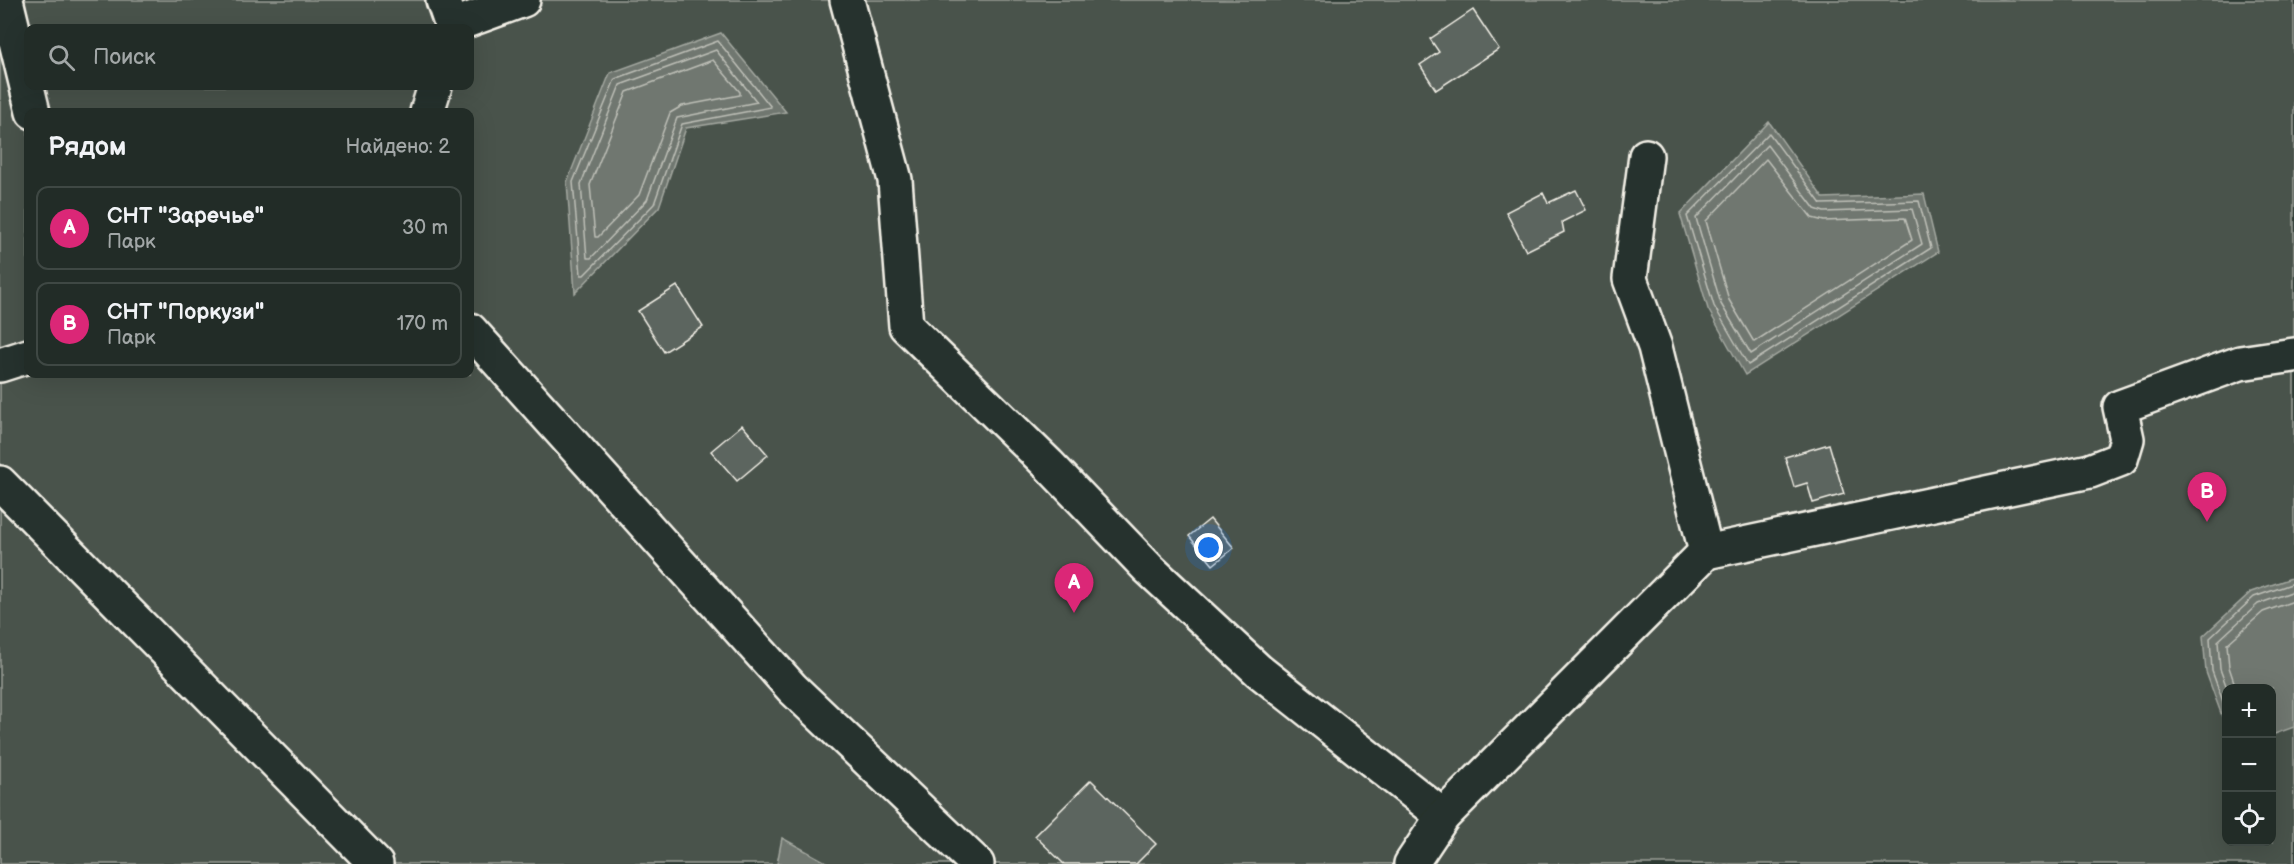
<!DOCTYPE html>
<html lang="ru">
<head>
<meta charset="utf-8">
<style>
	body { margin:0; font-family:"Balsamiq Sans",sans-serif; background:#2e3833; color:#f1f3f6 }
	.controls { position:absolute; right:18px; bottom:18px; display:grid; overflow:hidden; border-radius:12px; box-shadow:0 6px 24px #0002 }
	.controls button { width:54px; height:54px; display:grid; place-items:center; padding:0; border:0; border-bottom:2px solid #3f4844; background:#222c27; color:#f1f3f6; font:30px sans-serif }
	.you { position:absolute; left:1209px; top:548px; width:21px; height:21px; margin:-15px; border:4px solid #fff; border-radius:50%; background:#1a73e8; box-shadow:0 0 0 9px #1a73e833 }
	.badge { display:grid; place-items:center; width:39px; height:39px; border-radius:50%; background:#db2777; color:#fff; font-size:20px; font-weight:700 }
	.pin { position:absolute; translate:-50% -50px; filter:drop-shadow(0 2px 3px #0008) }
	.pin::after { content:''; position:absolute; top:32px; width:21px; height:18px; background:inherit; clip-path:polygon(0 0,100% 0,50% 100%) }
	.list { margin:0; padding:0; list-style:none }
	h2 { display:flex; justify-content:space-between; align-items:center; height:78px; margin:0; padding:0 24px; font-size:26px }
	h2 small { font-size:20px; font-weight:400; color:#a2a7a7 }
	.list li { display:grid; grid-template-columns:39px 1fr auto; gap:18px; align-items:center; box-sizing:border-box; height:84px; margin:0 12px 12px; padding:0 12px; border:2px solid #3f4844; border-radius:12px }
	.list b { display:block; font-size:22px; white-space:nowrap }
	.list p { margin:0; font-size:20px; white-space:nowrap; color:#a2a7a7 }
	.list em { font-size:20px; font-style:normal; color:#a2a7a7 }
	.icon { flex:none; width:33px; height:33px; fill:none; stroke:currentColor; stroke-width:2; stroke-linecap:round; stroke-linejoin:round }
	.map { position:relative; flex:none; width:2294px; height:864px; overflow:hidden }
	.search { position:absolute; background:#222c27; box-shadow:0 6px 24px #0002; left:24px; top:24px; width:450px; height:66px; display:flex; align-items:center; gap:15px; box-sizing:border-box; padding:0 21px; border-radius:12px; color:#a2a7a7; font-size:22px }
	.panel { position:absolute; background:#222c27; box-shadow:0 6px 24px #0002; left:24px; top:108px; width:450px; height:270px; border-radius:12px }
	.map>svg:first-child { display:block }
	.green { fill:#48524c; stroke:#9ea29a; stroke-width:1.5; fill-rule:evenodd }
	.water { fill:#6f7770; stroke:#a4a8a0; stroke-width:1.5 }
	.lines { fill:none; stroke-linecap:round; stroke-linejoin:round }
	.shore { stroke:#bfc0b8; stroke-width:1.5 }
	.building { fill:#5c655e; stroke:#f4f1e8; stroke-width:1.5 }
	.minor-casing { stroke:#f4f1e8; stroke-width:38 }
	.minor { stroke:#26332d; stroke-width:33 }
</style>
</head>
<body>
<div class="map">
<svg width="2294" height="864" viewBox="0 0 2294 864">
	<rect width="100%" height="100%" fill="#2e3b34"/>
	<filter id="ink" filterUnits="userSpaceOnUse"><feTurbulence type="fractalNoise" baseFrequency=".0167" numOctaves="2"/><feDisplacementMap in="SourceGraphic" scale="12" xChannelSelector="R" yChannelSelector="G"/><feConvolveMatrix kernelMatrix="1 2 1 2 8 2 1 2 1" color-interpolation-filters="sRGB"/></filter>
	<g filter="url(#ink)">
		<path class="green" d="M0 0H2294V864H0ZM28 28H470V86H28ZM28 112H470V374H28ZM2226 688H2272V842H2226Z"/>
		<g class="water">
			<path d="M721 33 786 112 686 128 659 207 575 293 567 182 610 73Z"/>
			<path d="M1769 122 1823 198 1924 194 1938 252 1745 375 1708 309 1680 214Z"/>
			<path d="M2294 577V727L2272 735V688H2226V719L2222 716 2206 672 2203 636 2251 592Z"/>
			<path d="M782 838 828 863 829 864H777Z"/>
		</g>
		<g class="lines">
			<g class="shore">
				<path d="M718 41 771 107 682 124 654 204 584 275H581L573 182 615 79Z"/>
				<path d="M716 50 757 102 677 118 647 200 591 258H587L581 184 620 85Z"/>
				<path d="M713 60 740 92V95L682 106 670 113 639 195 598 237H595L590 185 627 92Z"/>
				<path d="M1769 133 1821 204 1919 201 1931 248 1748 365 1714 306 1687 216Z"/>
				<path d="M1767 145 1815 209 1824 212 1912 209 1922 244 1751 354 1721 304 1696 218Z"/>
				<path d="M1766 159 1812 218 1824 221 1905 218 1912 240 1754 342 1729 300 1706 221Z"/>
				<path d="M2227 688 2220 669 2218 641 2258 604 2294 591"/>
				<path d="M2236 688 2229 667 2227 644 2263 612 2294 601"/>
				<path d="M2226 710 2212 671 2210 638 2254 597 2294 583"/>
			</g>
		</g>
		<g class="building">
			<path d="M1473 10 1499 49 1436 90 1420 65 1439 52 1430 39Z"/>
			<path d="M1576 190 1586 210 1562 222 1564 232 1526 251 1506 212 1543 193 1548 203Z"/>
			<path d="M677 286 703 327 664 352 638 311Z"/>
			<path d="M742 425 768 455 737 481 711 451Z"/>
			<path d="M1829 444 1844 494 1813 503 1807 483 1794 487 1785 457Z"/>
			<path d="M1210 519 1234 548 1213 565 1189 536Z"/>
			<path d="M1091 780 1156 844 1136 864H1064L1035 836Z"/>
		</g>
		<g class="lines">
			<defs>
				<g id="minor">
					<path d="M6 0 33 112"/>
					<path d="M443 0 452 26 523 0"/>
					<path d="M847 0 895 180 906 326 1048 464 1148 568 1259 671 1443 816"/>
					<path d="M427 112 435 86"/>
					<path d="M1646 156 1630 279 1655 347 1706 552"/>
					<path d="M470 330 792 688 977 864"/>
					<path d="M0 365 28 356"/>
					<path d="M0 483 376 864"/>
					<path d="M1411 864 1443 816 1706 552 2090 471 2121 459 2127 439 2120 407 2240 363 2294 355"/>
				</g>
			</defs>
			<use href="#minor" class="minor-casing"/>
			<use href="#minor" class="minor"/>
		</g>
	</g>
</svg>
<div class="controls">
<button>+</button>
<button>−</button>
<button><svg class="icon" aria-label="locate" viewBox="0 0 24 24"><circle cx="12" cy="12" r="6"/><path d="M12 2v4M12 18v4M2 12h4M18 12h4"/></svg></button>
</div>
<div class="you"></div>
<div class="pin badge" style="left:1074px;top:613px">A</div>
<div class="pin badge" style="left:2207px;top:522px">B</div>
<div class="search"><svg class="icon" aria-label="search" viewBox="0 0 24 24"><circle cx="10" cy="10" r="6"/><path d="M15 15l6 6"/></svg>Поиск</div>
<section class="panel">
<h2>Рядом<small>Найдено: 2</small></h2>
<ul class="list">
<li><span class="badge">A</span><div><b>СНТ &quot;Заречье&quot;</b><p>Парк</p></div><em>30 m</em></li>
<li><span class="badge">B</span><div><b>СНТ &quot;Поркузи&quot;</b><p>Парк</p></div><em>170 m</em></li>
</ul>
</section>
</div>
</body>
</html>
